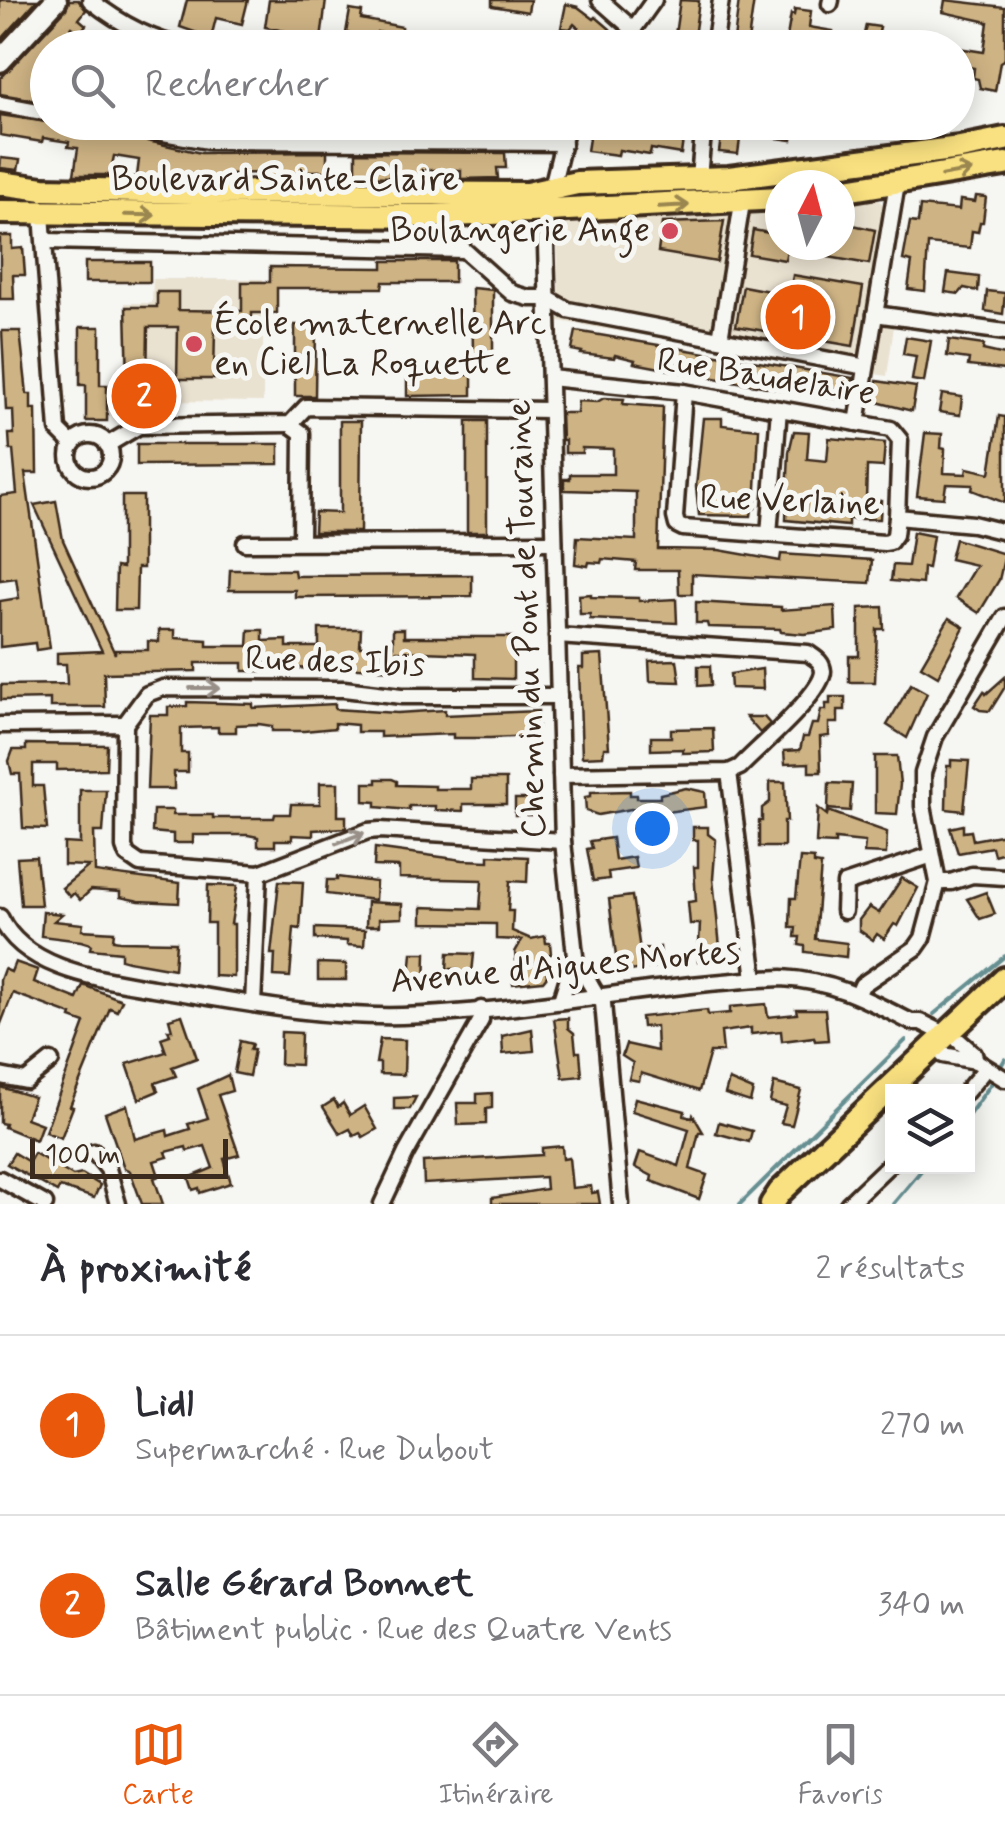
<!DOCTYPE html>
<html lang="fr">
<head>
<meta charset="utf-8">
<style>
	body { margin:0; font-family:Mynerve,sans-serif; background:#f2f2f3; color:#2b2b33 }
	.controls { position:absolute; right:30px; bottom:30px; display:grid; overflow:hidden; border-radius:0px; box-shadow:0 5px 25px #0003 }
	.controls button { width:90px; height:90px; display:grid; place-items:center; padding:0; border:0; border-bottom:2px solid #e1e1e2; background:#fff; color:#2b2b33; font:50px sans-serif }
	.compass { position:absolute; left:765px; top:170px; width:90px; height:90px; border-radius:50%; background:#fff; box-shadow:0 5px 25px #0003; rotate:6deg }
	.scale { position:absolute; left:30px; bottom:25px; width:198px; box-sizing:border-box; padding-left:10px; border:5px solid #3b2a1e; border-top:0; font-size:28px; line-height:35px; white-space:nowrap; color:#3b2a1e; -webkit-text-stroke:8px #f6f6f2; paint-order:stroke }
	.you { position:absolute; left:652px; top:828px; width:35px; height:35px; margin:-25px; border:8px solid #fff; border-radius:50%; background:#1a73e8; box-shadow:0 0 0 15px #1a73e833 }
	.badge { display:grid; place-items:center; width:65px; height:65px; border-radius:50%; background:#ea580c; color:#fff; font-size:32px; font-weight:700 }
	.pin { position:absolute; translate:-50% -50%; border:5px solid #fff; box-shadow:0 2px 10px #0006 }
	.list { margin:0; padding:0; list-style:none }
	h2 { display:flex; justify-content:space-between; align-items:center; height:130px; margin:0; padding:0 40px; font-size:42px }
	h2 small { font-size:32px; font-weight:400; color:#7c7c81 }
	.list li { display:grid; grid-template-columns:65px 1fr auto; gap:30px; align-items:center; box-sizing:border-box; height:180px; padding:0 40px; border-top:2px solid #e1e1e2 }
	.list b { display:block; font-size:38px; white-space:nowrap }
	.list p { margin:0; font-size:32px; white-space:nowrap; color:#7c7c81 }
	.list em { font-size:32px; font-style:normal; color:#7c7c81 }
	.icon { flex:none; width:55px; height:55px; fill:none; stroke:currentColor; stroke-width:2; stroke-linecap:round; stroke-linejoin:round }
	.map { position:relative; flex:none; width:1005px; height:1204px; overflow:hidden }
	.search { position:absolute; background:#fff; box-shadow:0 5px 25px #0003; left:30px; right:30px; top:30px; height:110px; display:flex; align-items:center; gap:25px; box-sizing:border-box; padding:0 35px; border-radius:55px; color:#7c7c81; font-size:38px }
	.sheet { height:490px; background:#fff }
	nav { display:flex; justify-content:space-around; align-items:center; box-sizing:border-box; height:140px; border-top:2px solid #e1e1e2; background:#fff; font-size:28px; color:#7c7c81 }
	nav a { display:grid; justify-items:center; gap:5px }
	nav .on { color:#ea580c }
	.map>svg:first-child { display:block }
	.built { fill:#eae2d1 }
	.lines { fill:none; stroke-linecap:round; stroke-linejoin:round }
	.stream { stroke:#668f92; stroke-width:4 }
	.building { fill:#ceb384; stroke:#3b2a1e; stroke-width:2.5 }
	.minor-casing { stroke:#3b2a1e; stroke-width:21 }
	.secondary-casing { stroke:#3b2a1e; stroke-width:28 }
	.primary-casing { stroke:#3b2a1e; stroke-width:30 }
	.minor { stroke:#f6f6f2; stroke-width:14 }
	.secondary { stroke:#f6f6f2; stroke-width:20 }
	.primary { stroke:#f9e181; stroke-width:22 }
	.oneway { stroke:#9a8650 }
	.oneway2 { stroke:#989088 }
	.poi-dot { fill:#d1495b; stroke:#f6f6f2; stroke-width:4 }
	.labels { text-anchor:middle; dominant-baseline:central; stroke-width:10; stroke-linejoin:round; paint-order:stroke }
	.street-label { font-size:35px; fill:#3b2a1e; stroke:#f6f6f2 }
	.poi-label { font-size:35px; fill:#3b2a1e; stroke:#f6f6f2; text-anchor:end }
</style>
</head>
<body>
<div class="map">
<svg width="1005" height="1204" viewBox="0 0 1005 1204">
	<rect width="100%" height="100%" fill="#f6f6f2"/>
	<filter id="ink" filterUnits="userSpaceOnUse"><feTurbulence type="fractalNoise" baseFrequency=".01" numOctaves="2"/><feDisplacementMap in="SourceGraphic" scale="20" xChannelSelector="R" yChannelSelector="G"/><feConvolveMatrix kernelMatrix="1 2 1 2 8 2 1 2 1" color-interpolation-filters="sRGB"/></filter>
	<g filter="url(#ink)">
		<g class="built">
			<path d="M874 196 884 205 866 320 894 326 887 376 559 321 557 222 727 216 780 208V245H840V200Z"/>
			<path d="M153 279H263V402L162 401 161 384H125V303H152Z"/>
		</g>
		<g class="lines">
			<g class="stream">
				<path d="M934 1014 1005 956"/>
				<path d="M1001 1066 1005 1059"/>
				<path d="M968 1116 994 1080"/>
				<path d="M740 1204 906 1040"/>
				<path d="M893 1204 925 1166"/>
			</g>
		</g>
		<g class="building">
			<path d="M0 0H37L0 41Z"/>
			<path d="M69 0H78L86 10 79 19 86 25 79 33 72 27 54 48H48V85L42 101 0 94V79L66 9Z"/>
			<path d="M187 0H248L242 24 216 18 212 34 203 35 180 27Z"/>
			<path d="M269 0H326L320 48H288L290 32 265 27Z"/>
			<path d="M492 0H530L528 12 492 6Z"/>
			<path d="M680 0 699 1 694 37 675 35Z"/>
			<path d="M739 0H754L747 48H733Z"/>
			<path d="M945 0 1005 7V59L1000 62 995 91 980 88 978 79 973 78 974 68 958 65V48L984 52 988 22 943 12Z"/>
			<path d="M566 4 578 7 594 19 596 17 610 29 597 45 574 24 570 29 561 28Z"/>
			<path d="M795 9 811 11 809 27 833 31 831 43 787 37 791 14 794 15Z"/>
			<path d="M350 10 362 12 361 19 402 27 400 37 377 32 374 48H355L358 35 346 33Z"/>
			<path d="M866 25 880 27 879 32 893 34 890 48H861Z"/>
			<path d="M469 30 475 37 501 42V48H465Z"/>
			<path d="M0 115 94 129 201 153 327 152V171H302V175L277 178 261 177V173L222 174V177L137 176 139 160 114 156 110 175H74L78 148 68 147 69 142 43 138 42 142 0 135Z"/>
			<path d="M533 122H557L555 132H533Z"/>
			<path d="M723 122 742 124 738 154 719 152Z"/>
			<path d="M771 122 794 124 792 140 769 137Z"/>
			<path d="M629 131 669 134 668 137 683 140 681 154 651 149 650 155 619 150 618 155 587 151 590 132 628 137Z"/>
			<path d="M356 152 505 153 506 168H497L498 178 461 179V170H426L427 178 356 176Z"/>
			<path d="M1 158 20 160 18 170 0 168Z"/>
			<path d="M976 196 986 197 983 222H980L978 232 972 231 970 248 928 244 925 291 908 289 912 262 903 260 910 222 918 223 920 206 959 210 960 200 975 202Z"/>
			<path d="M724 221 717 262 658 252 662 223Z"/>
			<path d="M840 222 875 230 869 264 793 251V245H840Z"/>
			<path d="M753 230 780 235V245H788L785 260 749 254Z"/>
			<path d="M0 236H12V249L23 248 25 275H13L14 299H0Z"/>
			<path d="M383 261H454V282H383L382 288H277V313H252V328L215 327 214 379H177L178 327H148L147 384 155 383 160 389V410L155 415H129L126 307H157V292H178V310L242 311V282H270V267L383 268Z"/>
			<rect x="85" y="262" width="65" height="20"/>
			<path d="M948 273 979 277 978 291 964 288 959 294 945 292Z"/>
			<path d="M793 275 863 287 853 346 736 326 743 286 790 295Z"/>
			<path d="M472 288 493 290V353H473Z"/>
			<path d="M987 291 1005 293 1003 314 985 311Z"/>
			<path d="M295 325H316L315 396H295Z"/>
			<path d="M80 327H100V385H107V421H86V385H80Z"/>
			<path d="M2 331H20L27 394H31V409H36L37 473H25L50 648 36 650 35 643 0 647V601L19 598 16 578 0 580V496L17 494 13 450H10L9 434H14L13 410H6Z"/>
			<path d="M576 331 853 378 850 397 839 395 838 399 697 375 634 363 635 360 615 355 614 358 581 354 582 352 572 350Z"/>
			<path d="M906 337 931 341 924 382 912 380 916 356 903 354Z"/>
			<path d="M949 340 984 345 983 350 1005 355V370L968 366 969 359 947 356Z"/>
			<path d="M407 375H472V395L407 396Z"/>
			<path d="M877 381 916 387 912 411 873 401Z"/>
			<path d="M942 394 962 397 960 415 939 412Z"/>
			<path d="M604 398 624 399 623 404 663 407 658 549 719 550 780 561 781 554 872 560 870 583 692 574V594H679L678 570H635L636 562 602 559 601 563 589 562 588 566 575 564 577 537 636 540V492L564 490V479H570V474H613V449L582 448V453H565V440H562L561 413H577L578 401 597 402Z"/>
			<path d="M999 416 1005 417V503L972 490 973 485 946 484 944 498 917 496 925 433 942 434 941 448 945 449 944 473 966 474 967 468 990 473Z"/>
			<path d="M703 418H722V425L759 429 755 508 752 509 751 516 699 515 696 487Z"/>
			<path d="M340 421H361L360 532H314L315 512 340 513Z"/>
			<rect x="467" y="421" width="20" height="111"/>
			<path d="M794 431 809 432 807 459 827 461 829 438 885 443 883 467 867 466 866 500 881 501 880 519H848V526L786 520 789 452Z"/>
			<path d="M137 444H279V464L137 465Z"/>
			<path d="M122 496H143V568H137L136 610H115L116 567 122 568Z"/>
			<path d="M56 501 63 540 115 654V650H148V641L159 642V630H175V638L207 640V646H248L249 630H263V641L287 640V647H319V629H361L360 647H393V629H404V637H513V679L475 678V654L396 651 397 670 320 666V669L269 667V671H243V663H196V671L104 673 105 707H50V699L1 700V685L67 684 66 664H57V653L102 651 34 505Z"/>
			<path d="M913 532 933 536 928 568 923 567 922 584 891 581 893 565 908 566Z"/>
			<path d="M955 539 1005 554 999 580 979 613 956 598 976 565 950 559Z"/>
			<path d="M230 570H294L295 576 472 575V596L295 597V590H229Z"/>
			<path d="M591 594V597L639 598V601L676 599 677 623 590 619V614H580L579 595Z"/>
			<path d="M696 602 781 607V610L835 606 836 630 804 634 781 632 780 629 708 627 707 623H696Z"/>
			<path d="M883 607 884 629H877L875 682H849V656H859V608Z"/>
			<path d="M949 618 964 627 938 676 921 666Z"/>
			<path d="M602 655 609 748H604L603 756 582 757 579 668H583V656Z"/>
			<path d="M677 660 680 682 650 681 649 661Z"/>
			<path d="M698 666H710L711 685 698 686Z"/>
			<path d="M762 669 763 689 731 688 730 674Z"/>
			<path d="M1005 677V687L990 711 980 710 974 706 984 691 986 694Z"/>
			<path d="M911 684 927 693 907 738 887 725Z"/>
			<path d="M830 697H845V710H838V723H829V736L820 737 821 772H809V763L785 764 784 751 800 750 803 737H808L812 724H818L821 710H826V704H830Z"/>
			<path d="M187 702 253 704V708L335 704V709L397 713 445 710V715L538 711V728H533L532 736 490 738H453V734L380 737V732H357V725L335 723V728L304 731H272V726L259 724 236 725V732H218V727L181 728V753H188V772H174V789H147L150 715H168V707L187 706Z"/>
			<path d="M746 717H764L770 724 760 733Z"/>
			<path d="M713 728 714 752 683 753V749L651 750V737H671V729Z"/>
			<path d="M26 744 107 745 106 769 57 770V764H33V786H43L47 829 23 828 20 774H12L9 761 13 750H26Z"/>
			<path d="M875 756H897L900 784 897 814 875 813Z"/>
			<path d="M951 760 969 761 964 811 946 809 947 766H951Z"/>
			<path d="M377 779H392L397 781V785L435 786V789H471V779H506V804H463V811L435 810V806H409V810L376 807V802L364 801V783H377Z"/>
			<path d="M770 782H785L787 821H784V847H759V821H762V808L770 802Z"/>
			<path d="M320 783H338V816H346V828L313 830V836L292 835V840H275V846H258V837L248 835H193V843H173V834L152 832 153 810H173V815H213V818H274L275 814H290L291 804H320Z"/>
			<path d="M829 783 852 784 850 811 828 809Z"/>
			<path d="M686 788 705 792 706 807 666 812 631 809 598 815 586 811 585 797 591 796V792L630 791V795H637V798H660V794Z"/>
			<path d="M80 790H106L103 832H94L95 872 180 883 179 903 139 901 120 897V892L91 890 80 900 74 893 70 897 62 888 89 866 64 865V843L80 844Z"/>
			<rect x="515" y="799" width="24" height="16"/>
			<path d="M818 808 827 815 828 811 887 832 886 854 864 853 865 842 835 839V844L816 843Z"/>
			<path d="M963 825V832L971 831 973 840 1005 834V852L994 855 992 847 958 853 950 828Z"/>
			<path d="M693 827H708V834L716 840 713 879 720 947H716L712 960 698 961 700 924H690L688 902 696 901 694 867H698V840H693Z"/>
			<path d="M612 838 615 860 634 857 636 868 608 872 609 879 593 881 587 849 592 848 590 841Z"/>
			<path d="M375 848 463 860 489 861V855L528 857 527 882 510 881 508 911H513L512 931 531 939 545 936 546 943H550L551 954 545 955 547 976 543 981 513 984 512 970 517 969 515 952 522 940 496 939V924L422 923V907L480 909 482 880 399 878V867L374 866Z"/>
			<path d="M36 857 41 905H21L17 858Z"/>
			<path d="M800 858 814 859V864L821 865 815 939 847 943 846 957 805 952V946L799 945 800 937H795L796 927H790L791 898H796Z"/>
			<path d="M337 877 376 882 375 900 326 894 327 880H337Z"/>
			<path d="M902 878 918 888 898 926 894 924 884 939 877 934 873 940 859 930V920L869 907 879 913Z"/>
			<path d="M279 881 303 882 300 929 294 928 290 977 274 976 275 954H271Z"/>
			<path d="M208 885 237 886 231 924H234V977L214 976V923H207Z"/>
			<path d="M986 892 995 914 980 919 967 899Z"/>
			<path d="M632 896 640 950 660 947 661 958 660 966 618 973 609 899Z"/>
			<path d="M367 902 402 904V918L379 919V926H366Z"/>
			<path d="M43 912 62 914 54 921 83 924 82 930 114 932 113 940 120 941 176 942 174 969 128 961 121 959V952L90 949 91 944 81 941 41 936Z"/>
			<path d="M315 928 365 930 364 946 347 945V941L315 939Z"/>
			<path d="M412 953H426L425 988 409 987Z"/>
			<path d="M448 953 474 954 471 983 457 982V969H447Z"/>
			<path d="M15 962 38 970 34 982 77 999 83 985 122 1000 117 1011 110 1008 70 1106 73 1107 61 1138 45 1132 85 1023 71 1018 72 1015 13 993 0 1026V980L4 969 11 972Z"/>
			<path d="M318 963 346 964V980H318Z"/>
			<path d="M766 1004 768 1017 797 1014 796 1009H825L828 1040 815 1041 814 1037 782 1041 781 1031 751 1034V1028L721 1032 723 1052H710L699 1091 641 1073 639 1081 629 1079 633 1063 622 1056 626 1044 657 1051 656 1026 642 1027 641 1017 707 1010 708 1015 730 1013V1007Z"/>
			<path d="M182 1015 197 1058 172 1067 176 1076 155 1083 158 1091 139 1099 127 1064 166 1052 161 1038 170 1035 168 1030H172L169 1019Z"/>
			<path d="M568 1018V1028L574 1033 576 1052H580L582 1076 563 1078 554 1019Z"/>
			<path d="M532 1029 534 1051 503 1054 502 1036Z"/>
			<path d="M281 1032 301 1033 300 1065 280 1064Z"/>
			<path d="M380 1039 405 1040 404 1075 380 1074V1063H376Z"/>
			<path d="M240 1041 252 1044 250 1050H254L249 1076 234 1073Z"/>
			<path d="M228 1075 232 1091 218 1095 239 1155 224 1159 231 1183 200 1193 199 1188 193 1190 189 1178 213 1168 205 1146 187 1151 186 1147 166 1152 168 1157 154 1161 159 1176 154 1178 163 1204H142L130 1171 124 1168 105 1113 127 1105 135 1139 167 1130 168 1136 190 1129 188 1124 208 1118 198 1089Z"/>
			<path d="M729 1080 753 1090 750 1102 725 1094Z"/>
			<path d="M774 1083 801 1090 792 1125 781 1123 786 1106 770 1102Z"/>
			<path d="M0 1087 34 1097 26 1118 42 1124 36 1140 4 1127 5 1124 0 1123Z"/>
			<path d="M492 1093V1108L486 1109V1124L458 1125 457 1103H477V1094Z"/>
			<path d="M416 1097 410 1109H394V1098Z"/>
			<path d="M635 1098 685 1111 684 1116 692 1118 693 1115 703 1132H699L690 1169 707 1175 699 1199 651 1181 652 1176 635 1167 640 1152 679 1166 689 1129 632 1111Z"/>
			<path d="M334 1100 338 1107 343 1103 350 1115 364 1106 377 1129 363 1137 360 1133 354 1136 350 1129 340 1134 323 1107Z"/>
			<path d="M719 1122 752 1131 749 1142 716 1133Z"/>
			<path d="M562 1146 563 1159 569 1158 572 1188 591 1186 592 1193 598 1192 600 1204H492V1198L546 1189 545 1177 424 1184 423 1162 542 1155V1148Z"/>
			<path d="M14 1153 29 1162 34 1153 73 1176 82 1174 100 1185 94 1198 60 1187 57 1192 7 1164Z"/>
		</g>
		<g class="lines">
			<defs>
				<g id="minor">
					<path d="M90 0C119 23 152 41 189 48"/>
					<path d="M600 0 634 30"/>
					<path d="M830 4 831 0"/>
					<path d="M620 48 654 0"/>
					<path d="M714 48 721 0"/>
					<path d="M0 104 48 113"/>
					<path d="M102 122 208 141 564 143"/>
					<path d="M335 122V140"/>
					<path d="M699 178 704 122"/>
					<path d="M552 187 568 122"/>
					<path d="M545 211 563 841 576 965C588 975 592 991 603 1003L621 1204"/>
					<path d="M42 214 58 430 72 444"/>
					<path d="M46 241 464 250 512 293 529 298H547L568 310 866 367"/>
					<path d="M875 314 1005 332"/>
					<path d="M720 339 742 203"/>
					<path d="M550 378 684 392 891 429 900 440 897 517 973 524 1005 532"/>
					<path d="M684 392 675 517 677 525 683 528 884 543 890 542 895 535 897 517"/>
					<path d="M857 423 897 183"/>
					<path d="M290 424 302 433 301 542"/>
					<circle cx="90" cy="456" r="21"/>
					<path d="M107 445 139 426 290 424 306 407 550 410"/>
					<path d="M769 534 779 409"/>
					<path d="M245 543 554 542"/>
					<path d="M557 636 808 653C815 658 822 661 823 671 823 693 757 749 740 767L729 772 561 775"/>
					<path d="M125 724 147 694 163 688 344 689 402 696H559"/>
					<path d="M0 725 125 724 124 847 127 855 140 864 259 873 253 1004"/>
					<path d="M729 772 755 979"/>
					<path d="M259 873 368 831 380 830 563 841"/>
					<path d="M938 882H951L972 875 1005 877"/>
					<path d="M844 911 845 884 932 855"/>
					<path d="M0 917C24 970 102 979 153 988 235 1001 318 1018 402 1016 529 1012 655 983 782 978 833 981 866 999 911 1022H921L945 1034"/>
					<path d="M858 994 862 985 916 948 923 938 938 882 923 806V773L935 737 1005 617"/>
					<path d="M561 1000 570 971 576 965"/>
					<path d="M958 1040 974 1054 976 1061"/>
					<path d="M943 1055 976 1061 1005 1079"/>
					<path d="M0 1076 26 1081 51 1061"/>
					<path d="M966 1092 986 1068"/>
					<path d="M94 1152 108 1169 118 1204"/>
					<path d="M0 1179 45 1204"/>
					<path d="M382 1204 406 1153 481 1020V1009"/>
					<path d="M848 1204 892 1162"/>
				</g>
				<path id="secondary" d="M0 61 56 0"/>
				<g id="primary">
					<path d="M0 183 43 189 193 192 527 194 577 183 729 178 960 148 1005 139"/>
					<path d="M840 191 1005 164"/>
					<path d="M0 212 435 216 780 198"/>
					<path d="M772 1204 780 1192 1005 979"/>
				</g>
			</defs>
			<use href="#minor" class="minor-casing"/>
			<use href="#secondary" class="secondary-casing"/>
			<use href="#primary" class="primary-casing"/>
			<use href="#minor" class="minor"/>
			<use href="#secondary" class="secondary"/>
			<use href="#primary" class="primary"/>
		</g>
		<defs><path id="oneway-shaft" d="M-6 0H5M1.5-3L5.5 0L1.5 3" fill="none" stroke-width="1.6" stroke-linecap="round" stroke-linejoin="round" transform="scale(2.5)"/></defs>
		<g class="oneway">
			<use href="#oneway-shaft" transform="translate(957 173) rotate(-10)"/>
			<use href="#oneway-shaft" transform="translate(674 206) rotate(-3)"/>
			<use href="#oneway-shaft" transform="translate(140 215) rotate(1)"/>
		</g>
		<g class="oneway2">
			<use href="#oneway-shaft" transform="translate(205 688)"/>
			<use href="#oneway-shaft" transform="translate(350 838) rotate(-21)"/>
		</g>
	</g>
	<g class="poi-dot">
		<circle cx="670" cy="231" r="10"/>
		<circle cx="194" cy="344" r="10"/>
	</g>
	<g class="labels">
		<g class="street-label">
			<text x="285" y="180">Boulevard Sainte-Claire</text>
			<text transform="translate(766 377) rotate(9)">Rue Baudelaire</text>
			<text transform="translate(790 501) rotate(2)">Rue Verlaine</text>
			<text transform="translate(527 619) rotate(-92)">Chemin du Pont de Touraine</text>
			<text transform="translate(335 662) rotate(2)">Rue des Ibis</text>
			<text transform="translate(565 967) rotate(-5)">Avenue d'Aigues Mortes</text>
		</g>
		<g class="poi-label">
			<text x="650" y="231">Boulangerie Ange</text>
			<text x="214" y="324" text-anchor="start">École maternelle Arc<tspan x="214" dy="40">en Ciel La Roquette</tspan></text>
		</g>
	</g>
</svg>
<div class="controls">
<button><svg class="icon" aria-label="layers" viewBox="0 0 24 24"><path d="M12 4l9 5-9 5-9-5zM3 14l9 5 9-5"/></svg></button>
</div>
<svg class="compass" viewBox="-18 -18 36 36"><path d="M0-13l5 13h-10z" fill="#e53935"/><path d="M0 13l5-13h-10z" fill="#7c7c81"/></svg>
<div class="scale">100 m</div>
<div class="you"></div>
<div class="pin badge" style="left:798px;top:317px">1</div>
<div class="pin badge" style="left:144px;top:396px">2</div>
<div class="search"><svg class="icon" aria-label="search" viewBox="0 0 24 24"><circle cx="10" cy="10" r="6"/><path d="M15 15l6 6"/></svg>Rechercher</div>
</div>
<section class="sheet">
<h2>À proximité<small>2 résultats</small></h2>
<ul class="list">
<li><span class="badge">1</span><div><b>Lidl</b><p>Supermarché · Rue Dubout</p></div><em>270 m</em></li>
<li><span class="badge">2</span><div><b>Salle Gérard Bonnet</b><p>Bâtiment public · Rue des Quatre Vents</p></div><em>340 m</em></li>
</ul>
</section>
<nav>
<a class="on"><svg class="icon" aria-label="map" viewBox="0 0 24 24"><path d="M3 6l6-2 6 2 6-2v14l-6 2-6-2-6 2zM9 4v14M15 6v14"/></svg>Carte</a>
<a><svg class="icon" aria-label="directions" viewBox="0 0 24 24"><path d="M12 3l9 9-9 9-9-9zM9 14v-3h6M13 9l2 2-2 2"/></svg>Itinéraire</a>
<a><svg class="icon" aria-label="saved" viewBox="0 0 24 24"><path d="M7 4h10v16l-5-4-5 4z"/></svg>Favoris</a>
</nav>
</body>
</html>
